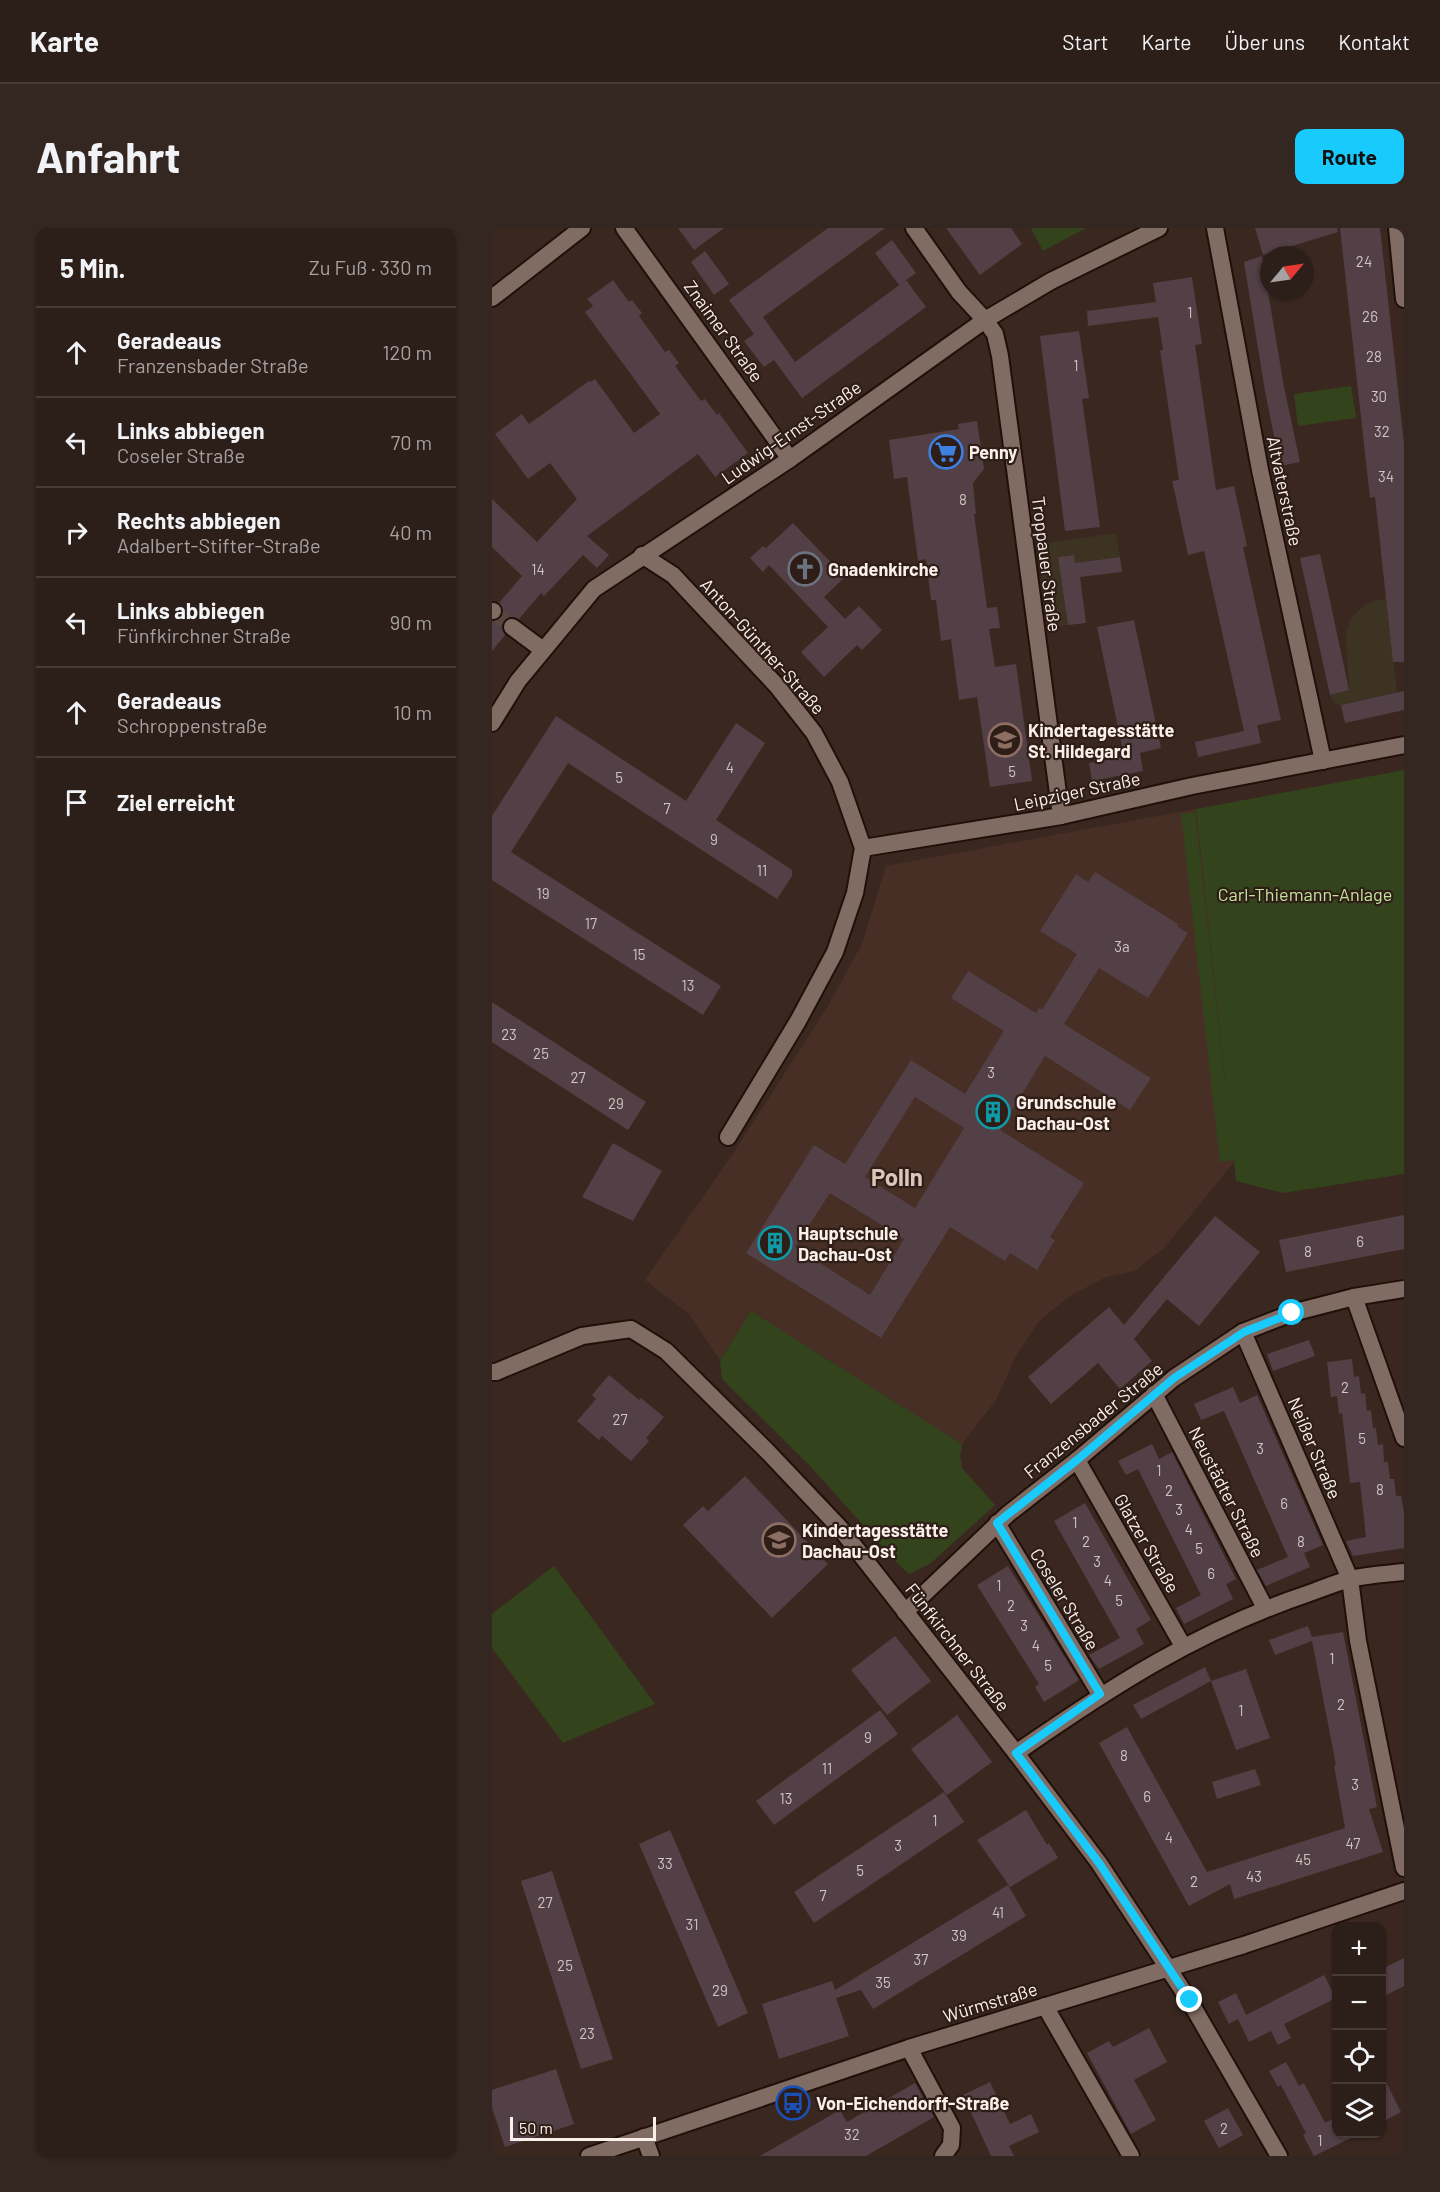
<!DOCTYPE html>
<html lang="de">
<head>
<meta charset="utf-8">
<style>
	body { margin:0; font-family:Barlow,sans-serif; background:#342721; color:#f1f3f6 }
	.controls { position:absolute; right:18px; bottom:18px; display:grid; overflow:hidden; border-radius:12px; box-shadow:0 2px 4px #0004 }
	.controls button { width:54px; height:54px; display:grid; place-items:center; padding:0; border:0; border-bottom:2px solid #483c37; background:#2c1e18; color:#f1f3f6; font:30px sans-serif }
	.compass { position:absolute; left:768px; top:18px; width:54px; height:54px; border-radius:50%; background:#2c1e18; box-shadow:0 2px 4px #0004; rotate:61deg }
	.scale { position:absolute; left:18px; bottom:15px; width:146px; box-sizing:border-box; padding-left:6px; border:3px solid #fbefea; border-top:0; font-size:16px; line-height:21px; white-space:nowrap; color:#fbefea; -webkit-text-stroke:4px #2f1e17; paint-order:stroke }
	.stop { position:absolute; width:18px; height:18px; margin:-14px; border:4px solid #19cafc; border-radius:50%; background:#fff }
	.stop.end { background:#19cafc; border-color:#fff; box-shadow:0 2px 6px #0008 }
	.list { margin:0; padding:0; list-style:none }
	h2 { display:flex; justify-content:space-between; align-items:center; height:78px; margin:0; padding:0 24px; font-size:26px }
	h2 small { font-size:20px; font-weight:400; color:#a6a2a2 }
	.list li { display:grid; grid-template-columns:39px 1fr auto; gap:18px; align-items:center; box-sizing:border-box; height:90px; padding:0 24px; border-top:2px solid #483c37 }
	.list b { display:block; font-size:22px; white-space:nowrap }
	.list p { margin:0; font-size:20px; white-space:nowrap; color:#a6a2a2 }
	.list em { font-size:20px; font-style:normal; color:#a6a2a2 }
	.icon { flex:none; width:33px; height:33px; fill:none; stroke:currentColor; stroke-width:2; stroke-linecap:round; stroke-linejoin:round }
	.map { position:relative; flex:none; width:912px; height:1928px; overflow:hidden; border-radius:12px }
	header { display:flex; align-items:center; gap:36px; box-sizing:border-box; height:84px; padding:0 30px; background:#2c1e18; border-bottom:2px solid #483c37 }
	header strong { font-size:28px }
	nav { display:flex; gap:33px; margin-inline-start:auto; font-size:21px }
	.intro { display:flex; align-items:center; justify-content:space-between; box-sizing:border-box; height:144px; padding:0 36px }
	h1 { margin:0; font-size:42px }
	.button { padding:15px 27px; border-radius:12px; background:#19cafc; color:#111; font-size:21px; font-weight:700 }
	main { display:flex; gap:36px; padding:0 36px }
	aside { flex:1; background:#2c1e18; border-radius:12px; box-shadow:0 2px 4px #0004 }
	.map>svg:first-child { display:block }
	.industrial { fill:#3c3322 }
	.built { fill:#472f25 }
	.green { fill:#33431c }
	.building { fill:#533f46; fill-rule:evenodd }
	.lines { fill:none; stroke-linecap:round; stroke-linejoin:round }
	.street-tunnel { stroke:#57463e; stroke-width:16; stroke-dasharray:16 8; stroke-linecap:butt }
	.street-casing { stroke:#201009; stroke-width:20 }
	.street { stroke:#816c63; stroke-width:16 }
	.route { stroke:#19cafc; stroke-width:8 }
	.labels { text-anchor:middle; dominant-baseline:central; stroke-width:4.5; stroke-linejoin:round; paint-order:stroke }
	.number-label { font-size:15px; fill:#d1c3c1 }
	.street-label { font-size:18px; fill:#fbefea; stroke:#2f1e17 }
	.poi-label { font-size:18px; font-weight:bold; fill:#fbefea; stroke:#2f1e17; text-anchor:start }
	.park-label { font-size:18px; fill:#c3e39a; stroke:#2f1e17 }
	.district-label { font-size:24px; font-weight:bold; fill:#ddc5bb; stroke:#2f1e17 }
</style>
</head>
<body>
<header>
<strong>Karte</strong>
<nav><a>Start</a><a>Karte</a><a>Über uns</a><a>Kontakt</a></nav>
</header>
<div class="intro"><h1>Anfahrt</h1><a class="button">Route</a></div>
<main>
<aside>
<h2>5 Min.<small>Zu Fuß · 330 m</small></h2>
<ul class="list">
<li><svg class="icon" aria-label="ahead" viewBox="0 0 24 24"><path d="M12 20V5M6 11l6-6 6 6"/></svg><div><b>Geradeaus</b><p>Franzensbader Straße</p></div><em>120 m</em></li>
<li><svg class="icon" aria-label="left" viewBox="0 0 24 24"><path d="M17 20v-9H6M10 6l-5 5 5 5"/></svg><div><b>Links abbiegen</b><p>Coseler Straße</p></div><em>70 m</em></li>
<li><svg class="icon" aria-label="right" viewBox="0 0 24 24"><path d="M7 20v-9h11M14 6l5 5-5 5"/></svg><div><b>Rechts abbiegen</b><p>Adalbert-Stifter-Straße</p></div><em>40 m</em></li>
<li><svg class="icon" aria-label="left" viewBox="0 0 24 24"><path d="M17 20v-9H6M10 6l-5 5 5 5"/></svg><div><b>Links abbiegen</b><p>Fünfkirchner Straße</p></div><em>90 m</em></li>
<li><svg class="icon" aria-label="ahead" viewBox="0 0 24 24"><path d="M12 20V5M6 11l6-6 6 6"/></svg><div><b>Geradeaus</b><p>Schroppenstraße</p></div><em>10 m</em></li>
<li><svg class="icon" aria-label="arrive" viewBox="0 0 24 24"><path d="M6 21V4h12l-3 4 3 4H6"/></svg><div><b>Ziel erreicht</b></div></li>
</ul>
</aside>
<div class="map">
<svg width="912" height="1928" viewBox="0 0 912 1928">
	<rect width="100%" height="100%" fill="#3a2820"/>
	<g class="industrial">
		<path d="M624 305 628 329 583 335 581 327 566 329 576 397 557 401 546 316Z"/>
		<path d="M894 370 905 465 849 477 842 475 838 467 857 462 854 406 859 390 874 376Z"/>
	</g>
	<path class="built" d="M704 581 742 934 673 1019 643 1043 614 1049 578 1068 547 1093 525 1126 504 1172 470 1216 259 1083 228 1132 196 1085 153 1052 240 927 336 778 370 716 394 638Z"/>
	<g class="green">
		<path d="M539 0H594L551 23Z"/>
		<path d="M859 158 864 190 806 198 802 166Z"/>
		<path d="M912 542V946L791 965 744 953 742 932 728 934 689 586 703 584 741 926 704 581Z"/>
		<path d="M259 1083 470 1216 468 1228 470 1240 503 1277 439 1335 417 1346 405 1335 320 1240 230 1151 228 1132Z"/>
		<path d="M62 1338 163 1476 71 1515 0 1420V1386Z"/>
	</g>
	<g class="building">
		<path d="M186 0H232L202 22Z"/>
		<path d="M336 0H393L271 89 303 134 414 52 434 79 310 170 282 132 272 139 252 113 262 106 237 72Z"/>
		<path d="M454 0H519L530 16 488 47Z"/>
		<path d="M763 0H845L846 4 771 27Z"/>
		<path d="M848 0H888L912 216V434H901L883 269 878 270Z"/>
		<path d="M400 12 424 45 407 57 383 25Z"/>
		<path d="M213 23 237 56 222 67 199 34Z"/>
		<path d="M770 28 792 159 808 234 788 238 773 163 752 34Z"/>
		<path d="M700 49 710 116 703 117 724 262 742 258 755 318 751 319 789 492 765 497 769 515 706 529 703 514 752 503 712 323 696 327 684 270 680 253 687 252 668 122H671L666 89 596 98 595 83 664 74 661 55Z"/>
		<path d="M121 52 137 74 140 72 150 85 147 88 173 124 177 122 187 135 183 138 209 173 213 171 225 187 227 185 256 225 223 249 206 226 95 308 117 327 105 340 91 327 52 368 49 365 27 391 21 389 12 392 10 398 13 407 0 423V393L7 392 11 384 7 375 30 348 0 319V271L45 314 85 271 58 235 36 251 3 206 30 186 37 196 97 153 99 154 103 151 142 205 168 186 93 84 101 78 95 71Z"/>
		<path d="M587 103 597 170 590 171 608 299 573 303 548 108Z"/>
		<path d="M485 193 492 241 481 255 484 286H482L495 380 505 379 508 400 497 401 503 439 524 436 540 553 498 559 485 469 467 472 459 411 449 413 444 372H439L434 331 426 333 415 249 402 251 397 212 467 201 466 196Z"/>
		<path d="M301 295 353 349 332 369 353 391 367 378 390 402 370 422 365 417 332 449 309 424 336 399 277 337 271 344 258 330 271 318 274 320Z"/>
		<path d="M828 326 857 462 838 467 808 330Z"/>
		<path d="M582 327 583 335 628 329 630 344 588 349 594 395 576 397 566 329Z"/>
		<path d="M642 392 669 520 648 525 651 543 600 553 597 535 632 528 605 399Z"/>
		<path d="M912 463V482L853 495 849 477Z"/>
		<path d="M64 488 194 573 244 495 273 515 224 592 300 642V648L285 671 76 535 19 624 229 758 211 787 0 652V588Z"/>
		<path d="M603 644 686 696 685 698 696 705 656 770 607 740 572 796 659 850 638 882 553 828 508 902 592 955 558 1009 563 1012 545 1042 518 1025 513 1033 458 999 389 1110 254 1025 322 917 353 936 419 832 473 866 512 803 459 770 476 743 544 785 547 780 550 782 585 726 548 703 584 646 596 654ZM423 869 472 900 423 980 373 949ZM338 965 412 1011 378 1067 303 1019Z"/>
		<path d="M0 774 154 874 136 902 0 814Z"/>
		<path d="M121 915 170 943 141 993 90 969Z"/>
		<path d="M912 987V1021L794 1044 787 1012Z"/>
		<path d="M723 988 768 1024 707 1098 675 1071 642 1111 660 1133 628 1161 606 1135 559 1176 536 1149 617 1079 632 1097Z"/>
		<path d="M817 1112 823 1128 781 1143 775 1126Z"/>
		<path d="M860 1131 862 1149 867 1148 869 1166 873 1165 875 1183 879 1182 881 1200H884L886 1217 891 1216 892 1234H896L898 1251H902L904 1268H909L912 1284V1320L861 1328 854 1313 874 1309 868 1254 858 1255 850 1185 847 1186 845 1168 839 1169 835 1134Z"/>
		<path d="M117 1147 147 1172 149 1170 172 1189 154 1210 157 1213 139 1233 110 1208 107 1212 85 1193 104 1171 100 1167Z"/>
		<path d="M741 1159 748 1175 765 1167 831 1317 812 1325 818 1339 774 1358 765 1342 796 1329 732 1183 709 1192 702 1176Z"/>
		<path d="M660 1216 667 1231 680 1224 744 1351 734 1356 741 1371 692 1396 684 1380 709 1367 646 1241 634 1247 626 1233Z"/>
		<path d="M253 1248 336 1336 280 1390 191 1297 211 1278 216 1283Z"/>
		<path d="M593 1275 659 1392 644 1401 652 1416 607 1441 597 1427 628 1410 562 1293Z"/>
		<path d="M516 1338 587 1452 552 1474 543 1459 547 1456 485 1357Z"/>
		<path d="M816 1398 820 1409 851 1404 885 1579 877 1581 891 1624 742 1671 738 1656 697 1678 607 1515 635 1499 715 1644 853 1600 842 1537H844L820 1413 783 1427 777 1412Z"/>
		<path d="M403 1408 439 1453 395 1487 359 1442Z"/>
		<path d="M713 1439 719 1453 649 1491 641 1477Z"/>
		<path d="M754 1441 778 1510 744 1522 719 1453Z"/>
		<path d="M388 1482 406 1506 282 1597 264 1573Z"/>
		<path d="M465 1487 500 1534 455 1567 419 1521Z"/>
		<path d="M763 1541 769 1557 725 1571 720 1554Z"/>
		<path d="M452 1564 472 1594 322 1695 302 1664Z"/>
		<path d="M534 1582 555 1617 557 1615 566 1630 518 1659 485 1612Z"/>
		<path d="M178 1602 256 1785 226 1799 147 1616Z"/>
		<path d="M60 1643 121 1831 89 1841 29 1653Z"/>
		<path d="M516 1657 534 1688 381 1781 369 1762 344 1770 357 1808 287 1831 270 1776 340 1753 343 1762Z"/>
		<path d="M912 1730V1758L890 1769V1741Z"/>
		<path d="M832 1747 844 1770 792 1796 799 1810 786 1817 779 1803 757 1814 746 1791 737 1796 726 1774 744 1765 754 1787Z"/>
		<path d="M657 1800 675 1834 642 1852 664 1892 639 1906 595 1825 617 1813 621 1819Z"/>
		<path d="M794 1834 807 1858 812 1855 833 1895 844 1889V1905H869L822 1928 811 1907 814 1905 789 1857 786 1859 777 1843Z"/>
		<path d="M64 1841 82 1896 13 1919 0 1880V1862Z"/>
		<path d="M890 1846 909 1884 890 1894Z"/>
		<path d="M498 1854 518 1896 539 1886 547 1904 517 1918 522 1928H499L471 1867Z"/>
		<path d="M423 1855 442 1889 374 1928H268L348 1882 355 1894Z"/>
		<path d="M736 1880 751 1907 727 1920 712 1893Z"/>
	</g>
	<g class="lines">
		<path class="street-tunnel" d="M1 383 20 399"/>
		<defs>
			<g id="street">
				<path d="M132 0 298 231"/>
				<path d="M422 0 467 64 493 92 503 106 508 128 569 588"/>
				<path d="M723 0 768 242 831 533"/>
				<path d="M905 0 912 71"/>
				<path d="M0 70 90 0"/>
				<path d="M150 327 181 347 285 458 322 505 348 554 371 620 363 665 343 724 306 793 236 909"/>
				<path d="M0 383H1"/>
				<path d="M20 399 51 422"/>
				<path d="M0 495 26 453 102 361 298 231 493 92 559 53 667 0"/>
				<path d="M371 620 569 588 700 558 912 517"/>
				<path d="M862 1069 912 1210"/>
				<path d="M751 1104 858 1351 866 1413 912 1640"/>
				<path d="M0 1144H4L90 1108 139 1101 174 1123 275 1223 348 1300 524 1525 607 1635 697 1772 787 1928"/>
				<path d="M662 1166 773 1380"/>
				<path d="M585 1232 691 1418"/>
				<path d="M505 1295 608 1466"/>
				<path d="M413 1384 516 1286 585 1232 682 1150 751 1104 800 1085 862 1069 912 1061"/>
				<path d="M524 1525C619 1459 705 1403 815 1366 829 1361 843 1355 858 1351 875 1347 894 1346 912 1344"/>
				<path d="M553 1778 639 1928"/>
				<path d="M417 1820 460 1900 459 1917 451 1928"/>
				<path d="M152 1909 159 1928"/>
				<path d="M97 1928 417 1820 752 1717 912 1663"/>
			</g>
		</defs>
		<use href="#street" class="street-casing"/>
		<use href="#street" class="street"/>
	</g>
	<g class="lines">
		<path class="route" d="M698 1772 607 1635 524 1525 608 1466 505 1295 585 1232 682 1150 752 1104 800 1085"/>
	</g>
	<defs>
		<symbol id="supermarket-ring" viewBox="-11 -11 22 22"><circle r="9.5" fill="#2f1e17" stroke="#3f7fe0" stroke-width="1.5"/><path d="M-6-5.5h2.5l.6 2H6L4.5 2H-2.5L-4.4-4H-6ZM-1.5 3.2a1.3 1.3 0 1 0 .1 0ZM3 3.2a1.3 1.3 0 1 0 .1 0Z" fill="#3f7fe0"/></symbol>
		<symbol id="church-ring" viewBox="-11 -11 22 22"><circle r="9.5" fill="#2f1e17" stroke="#6b7280" stroke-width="1.5"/><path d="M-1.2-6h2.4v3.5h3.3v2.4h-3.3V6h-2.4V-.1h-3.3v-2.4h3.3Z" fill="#6b7280"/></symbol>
		<symbol id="school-ring" viewBox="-11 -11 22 22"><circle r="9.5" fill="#2f1e17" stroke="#8d6e63" stroke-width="1.5"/><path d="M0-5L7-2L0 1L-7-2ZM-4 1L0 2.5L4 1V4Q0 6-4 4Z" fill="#8d6e63"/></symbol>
		<symbol id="building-ring" viewBox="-11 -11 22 22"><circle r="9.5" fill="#2f1e17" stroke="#0f9aa8" stroke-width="1.5"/><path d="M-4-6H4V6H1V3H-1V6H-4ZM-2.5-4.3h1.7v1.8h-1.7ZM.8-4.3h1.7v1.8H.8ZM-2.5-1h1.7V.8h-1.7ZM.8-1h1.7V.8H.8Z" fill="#0f9aa8"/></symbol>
		<symbol id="bus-ring" viewBox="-11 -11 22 22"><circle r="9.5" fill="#2f1e17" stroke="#1a4fb4" stroke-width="1.5"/><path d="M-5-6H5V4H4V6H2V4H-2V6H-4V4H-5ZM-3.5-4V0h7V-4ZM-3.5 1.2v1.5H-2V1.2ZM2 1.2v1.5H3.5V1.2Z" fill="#1a4fb4"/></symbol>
	</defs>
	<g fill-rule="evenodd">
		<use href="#supermarket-ring" x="435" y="205" width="38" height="38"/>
		<use href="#church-ring" x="294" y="322" width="38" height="38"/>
		<use href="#school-ring" x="494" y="493" width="38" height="38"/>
		<use href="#building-ring" x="482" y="865" width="38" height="38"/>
		<use href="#building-ring" x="264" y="996" width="38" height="38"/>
		<use href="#school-ring" x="268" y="1293" width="38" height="38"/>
		<use href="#bus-ring" x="282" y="1856" width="38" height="38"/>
	</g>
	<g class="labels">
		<g class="number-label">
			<text x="872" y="33">24</text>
			<text x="698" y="84">1</text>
			<text x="878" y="88">26</text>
			<text x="882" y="128">28</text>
			<text x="584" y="137">1</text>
			<text x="887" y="168">30</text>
			<text x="890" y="203">32</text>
			<text x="894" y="248">34</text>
			<text x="471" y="271">8</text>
			<text x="46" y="341">14</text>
			<text x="238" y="539">4</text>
			<text x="520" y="543">5</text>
			<text x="127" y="549">5</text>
			<text x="175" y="580">7</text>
			<text x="222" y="611">9</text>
			<text x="270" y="642">11</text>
			<text x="51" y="665">19</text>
			<text x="99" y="695">17</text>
			<text x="630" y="718">3a</text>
			<text x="147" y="726">15</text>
			<text x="196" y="757">13</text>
			<text x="17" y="806">23</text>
			<text x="49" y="825">25</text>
			<text x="499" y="844">3</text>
			<text x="86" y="849">27</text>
			<text x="124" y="875">29</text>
			<text x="868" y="1013">6</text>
			<text x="816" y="1023">8</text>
			<text x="853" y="1159">2</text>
			<text x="128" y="1191">27</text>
			<text x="870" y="1210">5</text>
			<text x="768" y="1220">3</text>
			<text x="667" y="1242">1</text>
			<text x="888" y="1261">8</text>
			<text x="677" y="1262">2</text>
			<text x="792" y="1275">6</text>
			<text x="687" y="1281">3</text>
			<text x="583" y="1294">1</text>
			<text x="697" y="1301">4</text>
			<text x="594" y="1313">2</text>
			<text x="809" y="1313">8</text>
			<text x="707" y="1320">5</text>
			<text x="605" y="1333">3</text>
			<text x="719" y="1345">6</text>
			<text x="616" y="1352">4</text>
			<text x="507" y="1357">1</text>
			<text x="627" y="1372">5</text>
			<text x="519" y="1377">2</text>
			<text x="532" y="1397">3</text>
			<text x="544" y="1417">4</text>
			<text x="840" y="1430">1</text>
			<text x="556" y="1437">5</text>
			<text x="849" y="1476">2</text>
			<text x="749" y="1482">1</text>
			<text x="376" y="1509">9</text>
			<text x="632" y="1527">8</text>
			<text x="335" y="1540">11</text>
			<text x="863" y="1556">3</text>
			<text x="655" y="1568">6</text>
			<text x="294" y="1570">13</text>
			<text x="443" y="1592">1</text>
			<text x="677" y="1609">4</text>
			<text x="861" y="1615">47</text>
			<text x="406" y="1617">3</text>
			<text x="811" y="1631">45</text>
			<text x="173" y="1635">33</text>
			<text x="368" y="1642">5</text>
			<text x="762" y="1648">43</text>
			<text x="702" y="1653">2</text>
			<text x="331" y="1667">7</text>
			<text x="53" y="1674">27</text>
			<text x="506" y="1684">41</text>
			<text x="200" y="1696">31</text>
			<text x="467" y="1707">39</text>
			<text x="429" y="1731">37</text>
			<text x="73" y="1737">25</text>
			<text x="391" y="1754">35</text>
			<text x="228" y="1762">29</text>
			<text x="95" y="1805">23</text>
			<text x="732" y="1900">2</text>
			<text x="360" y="1906">32</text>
			<text x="828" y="1912">1</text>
		</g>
		<g class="street-label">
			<text transform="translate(232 103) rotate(54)">Znaimer Straße</text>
			<text transform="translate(299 204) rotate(-35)">Ludwig-Ernst-Straße</text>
			<text transform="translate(793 263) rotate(78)">Altvaterstraße</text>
			<text transform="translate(555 336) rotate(83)">Troppauer Straße</text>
			<text transform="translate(271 418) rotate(48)">Anton-Günther-Straße</text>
			<text transform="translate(585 563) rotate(-12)">Leipziger Straße</text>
			<text transform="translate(601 1192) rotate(-39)">Franzensbader Straße</text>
			<text transform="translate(823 1220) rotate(67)">Neißer Straße</text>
			<text transform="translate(735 1264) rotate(63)">Neustädter Straße</text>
			<text transform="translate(655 1315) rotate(60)">Glatzer Straße</text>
			<text transform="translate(573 1371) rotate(59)">Coseler Straße</text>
			<text transform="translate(466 1419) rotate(52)">Fünfkirchner Straße</text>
			<text transform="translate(498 1774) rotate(-17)">Würmstraße</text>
		</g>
		<g class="poi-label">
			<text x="477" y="224">Penny</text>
			<text x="336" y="341">Gnadenkirche</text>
			<text x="536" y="502">Kindertagesstätte<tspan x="536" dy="21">St. Hildegard</tspan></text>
			<text x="524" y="874">Grundschule<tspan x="524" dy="21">Dachau-Ost</tspan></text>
			<text x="306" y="1005">Hauptschule<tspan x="306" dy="21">Dachau-Ost</tspan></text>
			<text x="310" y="1302">Kindertagesstätte<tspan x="310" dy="21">Dachau-Ost</tspan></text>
			<text x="324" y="1875">Von-Eichendorff-Straße</text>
		</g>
		<g class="park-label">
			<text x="813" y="666">Carl-Thiemann-Anlage</text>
		</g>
		<g class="district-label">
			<text x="405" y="948">Polln</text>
		</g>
	</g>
</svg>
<div class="controls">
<button>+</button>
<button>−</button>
<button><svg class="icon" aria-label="locate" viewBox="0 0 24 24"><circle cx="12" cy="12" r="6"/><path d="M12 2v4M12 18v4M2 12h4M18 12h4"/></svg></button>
<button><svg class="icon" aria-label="layers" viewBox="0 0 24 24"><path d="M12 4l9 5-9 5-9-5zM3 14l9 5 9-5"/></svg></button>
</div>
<svg class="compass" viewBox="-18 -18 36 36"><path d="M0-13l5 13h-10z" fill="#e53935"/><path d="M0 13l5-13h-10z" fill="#a6a2a2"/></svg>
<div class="scale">50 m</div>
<div class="stop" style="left:800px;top:1085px"></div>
<div class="stop end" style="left:698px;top:1772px"></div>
</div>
</main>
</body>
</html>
